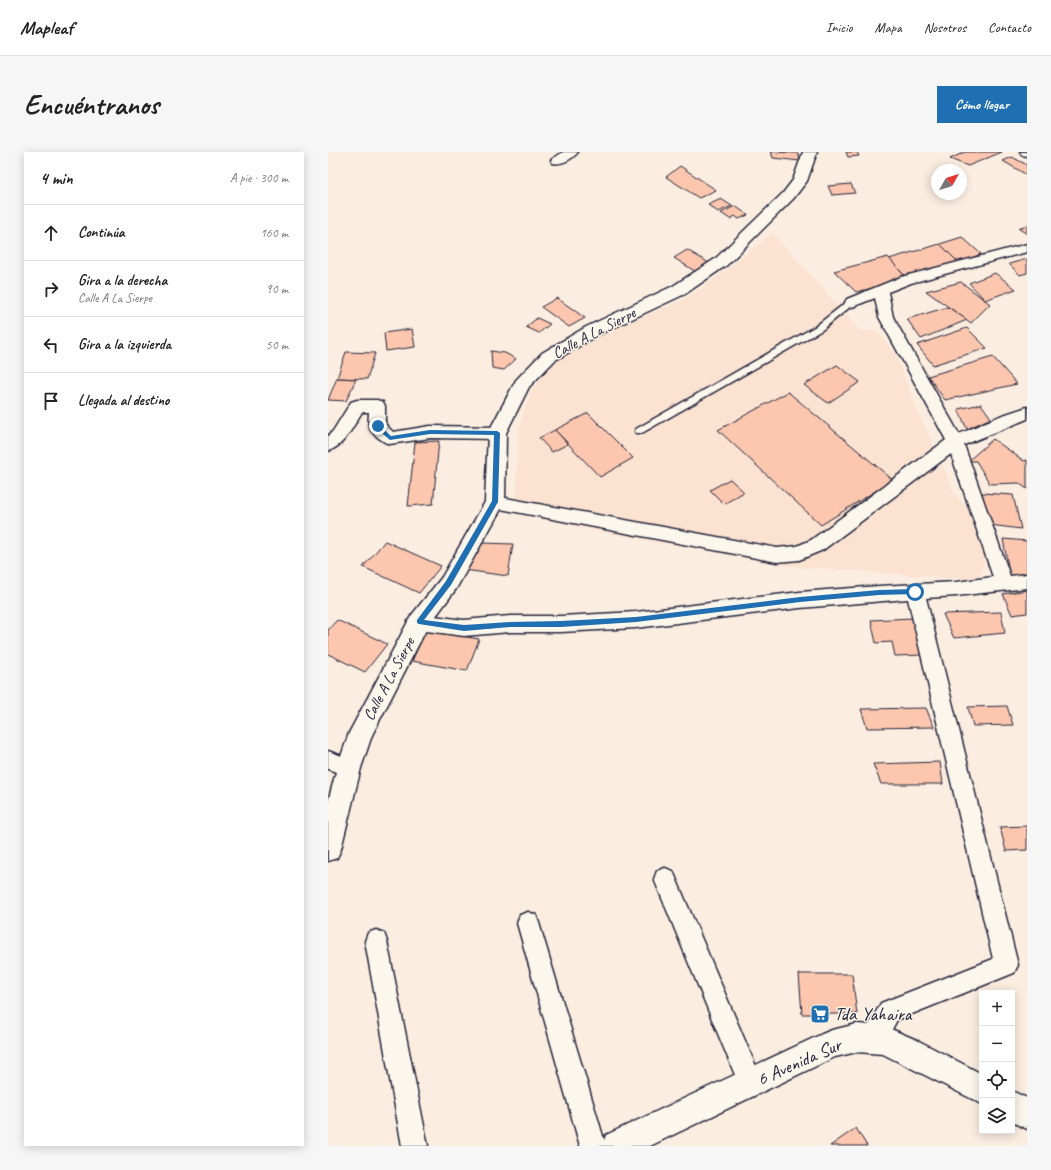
<!DOCTYPE html>
<html lang="es">
<head>
<meta charset="utf-8">
<style>
	body { margin:0; font-family:Caveat,sans-serif; background:#f6f6f6; color:#222 }
	.controls { position:absolute; right:12px; bottom:12px; display:grid; overflow:hidden; border-radius:0px; box-shadow:0 2px 10px #0003 }
	.controls button { width:36px; height:36px; display:grid; place-items:center; padding:0; border:0; border-bottom:1px solid #e0e0e0; background:#fff; color:#222; font:20px sans-serif }
	.compass { position:absolute; left:603px; top:12px; width:36px; height:36px; border-radius:50%; background:#fff; box-shadow:0 2px 10px #0003; rotate:51deg }
	.stop { position:absolute; width:12px; height:12px; margin:-9px; border:3px solid #1f6fb2; border-radius:50%; background:#fff }
	.stop.end { background:#1f6fb2; border-color:#fff; box-shadow:0 1px 4px #0008 }
	.list { margin:0; padding:0; list-style:none }
	h2 { display:flex; justify-content:space-between; align-items:center; height:52px; margin:0; padding:0 16px; font-size:17px }
	h2 small { font-size:13px; font-weight:400; color:#767676 }
	.list li { display:grid; grid-template-columns:26px 1fr auto; gap:12px; align-items:center; box-sizing:border-box; height:56px; padding:0 16px; border-top:1px solid #e0e0e0 }
	.list b { display:block; font-size:15px; white-space:nowrap }
	.list p { margin:0; font-size:13px; white-space:nowrap; color:#767676 }
	.list em { font-size:13px; font-style:normal; color:#767676 }
	.icon { flex:none; width:22px; height:22px; fill:none; stroke:currentColor; stroke-width:2; stroke-linecap:round; stroke-linejoin:round }
	.map { position:relative; flex:none; width:699px; height:994px; overflow:hidden; border-radius:0px }
	header { display:flex; align-items:center; gap:24px; box-sizing:border-box; height:56px; padding:0 20px; background:#fff; border-bottom:1px solid #e0e0e0 }
	header strong { font-size:19px }
	nav { display:flex; gap:22px; margin-inline-start:auto; font-size:14px }
	.intro { display:flex; align-items:center; justify-content:space-between; box-sizing:border-box; height:96px; padding:0 24px }
	h1 { margin:0; font-size:28px }
	.button { padding:10px 18px; border-radius:0px; background:#1f6fb2; color:#fff; font-size:14px; font-weight:700 }
	main { display:flex; gap:24px; padding:0 24px }
	aside { flex:1; background:#fff; border-radius:0px; box-shadow:0 2px 10px #0003 }
	.map>svg:first-child { display:block }
	.built { fill:#fbe2d1 }
	.building { fill:#fcc7ae; stroke:#22223b }
	.lines { fill:none; stroke-linecap:round; stroke-linejoin:round }
	.service-casing { stroke:#22223b; stroke-width:3 }
	.minor-casing { stroke:#22223b; stroke-width:3 }
	.tertiary-casing { stroke:#22223b; stroke-width:3 }
	.service { fill:#fbf7ec; fill-rule:evenodd }
	.minor { fill:#fbf7ec; fill-rule:evenodd }
	.tertiary { fill:#fbf7ec; fill-rule:evenodd }
	.route { fill:#1f6fb2 }
	.labels { text-anchor:middle; dominant-baseline:central; stroke-width:3; stroke-linejoin:round; paint-order:stroke }
	.street-label { font-size:16px; fill:#22223b; stroke:#fbf7ec }
	.near-poi-label { font-size:19px; fill:#22223b; stroke:#fbf7ec; text-anchor:start }
	.near-street-label { font-size:19px; fill:#22223b; stroke:#fbf7ec }
</style>
</head>
<body>
<header>
<strong>Mapleaf</strong>
<nav><a>Inicio</a><a>Mapa</a><a>Nosotros</a><a>Contacto</a></nav>
</header>
<div class="intro"><h1>Encuéntranos</h1><a class="button">Cómo llegar</a></div>
<main>
<aside>
<h2>4 min<small>A pie · 300 m</small></h2>
<ul class="list">
<li><svg class="icon" aria-label="ahead" viewBox="0 0 24 24"><path d="M12 20V5M6 11l6-6 6 6"/></svg><div><b>Continúa</b></div><em>160 m</em></li>
<li><svg class="icon" aria-label="right" viewBox="0 0 24 24"><path d="M7 20v-9h11M14 6l5 5-5 5"/></svg><div><b>Gira a la derecha</b><p>Calle A La Sierpe</p></div><em>90 m</em></li>
<li><svg class="icon" aria-label="left" viewBox="0 0 24 24"><path d="M17 20v-9H6M10 6l-5 5 5 5"/></svg><div><b>Gira a la izquierda</b></div><em>50 m</em></li>
<li><svg class="icon" aria-label="arrive" viewBox="0 0 24 24"><path d="M6 21V4h12l-3 4 3 4H6"/></svg><div><b>Llegada al destino</b></div></li>
</ul>
</aside>
<div class="map">
<svg width="699" height="994" viewBox="0 0 699 994">
	<rect width="100%" height="100%" fill="#fbede0"/>
	<filter id="ink" filterUnits="userSpaceOnUse"><feTurbulence type="fractalNoise" baseFrequency=".025" numOctaves="2"/><feDisplacementMap in="SourceGraphic" scale="8" xChannelSelector="R" yChannelSelector="G"/><feConvolveMatrix kernelMatrix="1 2 1 2 8 2 1 2 1" color-interpolation-filters="sRGB"/></filter>
	<g filter="url(#ink)">
		<path class="built" d="M444 81 532 179H544L552 183 567 201 587 253 627 342 661 382 652 428 460 414 260 377 188 361 190 280 203 238 226 210 251 192 355 148 386 128Z"/>
		<g class="building">
			<path d="M443 0 470 1 472 9 445 6Z"/>
			<path d="M518 0H529L531 4 520 5Z"/>
			<path d="M637 0H674L640 14 622 7Z"/>
			<path d="M684 5 699 13V23L675 9Z"/>
			<path d="M352 14 388 38 371 46 338 25Z"/>
			<path d="M523 32 527 41 504 43 500 34Z"/>
			<path d="M393 47 404 54 390 60 380 53Z"/>
			<path d="M407 54 420 63 411 67 407 64 402 67 393 61Z"/>
			<path d="M699 73V82L690 76Z"/>
			<path d="M634 85 653 102 631 111 612 92Z"/>
			<path d="M612 92 631 111 577 124 561 107Z"/>
			<path d="M359 98 386 114 373 123 346 106Z"/>
			<path d="M560 105 580 128 528 140 506 119Z"/>
			<path d="M699 107V121L692 123 681 112Z"/>
			<path d="M667 121 688 137 657 148 641 131Z"/>
			<path d="M633 130 662 152 643 171 598 139Z"/>
			<path d="M229 146 257 166 241 175 213 155Z"/>
			<path d="M620 155 639 168 593 187 579 167Z"/>
			<path d="M209 166 222 172 211 181 198 175Z"/>
			<path d="M639 176 659 196 605 213 589 193Z"/>
			<path d="M84 177 87 195 58 199 56 181Z"/>
			<path d="M163 199 177 201 188 207 176 218 164 216Z"/>
			<path d="M18 200 47 201 39 227 9 226Z"/>
			<path d="M665 205 689 232 617 248 600 224Z"/>
			<path d="M509 213 532 230 500 251 476 233Z"/>
			<path d="M9 226 28 227 18 249 0 248Z"/>
			<path d="M460 240 565 328 493 373 390 278Z"/>
			<path d="M653 252 663 266 639 277 630 257Z"/>
			<path d="M260 261 305 306 272 325 227 278Z"/>
			<path d="M227 278 240 292 224 300 211 286Z"/>
			<path d="M665 287 696 309 699 308V337L691 331 662 332 648 309H640Z"/>
			<path d="M111 289 105 352 80 354 87 290Z"/>
			<path d="M402 327 416 340 396 352 382 338Z"/>
			<path d="M654 341 685 343 693 377 662 373Z"/>
			<path d="M675 387 699 389V422L682 425Z"/>
			<path d="M57 389 113 414 91 441 35 415Z"/>
			<path d="M153 391 185 392 180 424 136 418Z"/>
			<path d="M699 438V461L684 463 675 442Z"/>
			<path d="M673 460 677 481 626 486 615 462Z"/>
			<path d="M585 466 594 503 567 504 564 490 548 491 543 468Z"/>
			<path d="M9 468 59 492 37 520 0 502V478Z"/>
			<path d="M98 478 151 487 139 519 84 509Z"/>
			<path d="M679 554 685 573 645 574 640 555Z"/>
			<path d="M598 556 606 575 539 576 533 557Z"/>
			<path d="M612 610 615 632H553L545 612Z"/>
			<path d="M699 674V698L678 699 672 675Z"/>
			<path d="M471 822H524L529 862H474Z"/>
			<path d="M528 976 539 994H502Z"/>
		</g>
		<g class="lines">
			<defs>
				<path id="service" d="M521 148H527L528 150 494 178 314 281H308L307 279 308 277 488 174Z"/>
				<g id="minor">
					<path d="M235 0H250C245 7 233 13 225 11L223 8Z"/>
					<path d="M692 0H699V4L694 3Z"/>
					<path d="M699 92V100L583 131 560 140 565 165 631 282 672 264 699 255V267L636 293 682 424 699 422V436L628 444 598 446 690 813 686 821 569 868 554 896 545 899 536 896 533 887 553 851 665 807 580 447 472 456 308 476 233 480H182L136 484 91 478 84 475 82 470 84 465 91 462 136 468 182 464H233L308 460 472 440 551 434 628 430 665 425 623 302 495 398 471 408 449 410 167 356 161 355 158 350 161 345 167 344 449 396 469 394 483 388 618 288 551 165 547 146 524 155 519 153 517 150 519 147 573 125Z"/>
					<path d="M29 248H49L55 250 57 254V272L65 280 102 274 169 275 175 277 177 281 175 285 169 287 102 286 62 292C55 290 42 281 41 273 40 269 41 264 41 260H34C25 274 17 294 0 299V284L5 279 23 250Z"/>
					<path d="M0 599 28 609 31 616 28 623 21 625 0 617Z"/>
					<path d="M337 716 345 719 435 931 432 940 423 943 414 940 326 727 329 719Z"/>
					<path d="M200 760 208 763 211 771 278 994H252L189 771 192 763Z"/>
					<path d="M48 778 56 781 59 789 100 994H74L37 789 40 781Z"/>
				</g>
				<g id="tertiary">
					<path d="M475 0H489L479 29 465 47 399 113 357 142 270 183 226 209 201 235 178 281 177 350 128 437 99 476 44 583 33 616 13 697 9 706 0 709V650L9 616 21 581 83 464 114 425 157 350 160 281 188 228 214 201 258 175 345 134 387 107 455 41 465 28Z"/>
					<path d="M529 872 556 874 591 889 654 922V952L555 902 529 900 507 905 322 994H274L278 983 494 882 504 878Z"/>
					<path d="M684 939 699 946V977L684 970Z"/>
				</g>
			</defs>
			<use href="#service" class="service-casing"/>
			<use href="#minor" class="minor-casing"/>
			<use href="#tertiary" class="tertiary-casing"/>
			<use href="#service" class="service"/>
			<use href="#minor" class="minor"/>
			<use href="#tertiary" class="tertiary"/>
		</g>
	</g>
	<path class="route" d="M48 273H51L63 284 102 278 169 279 172 281 170 350 123 433 96 468 136 473 182 470 233 469 308 465 472 445 551 438 587 437 590 440 587 442 551 443 472 450 308 470 233 475H182L136 479 91 472 89 471V468L118 429 164 349 166 283 102 282 62 288 48 276Z"/>
	<defs>
		<symbol id="supermarket-square" viewBox="-11 -11 22 22"><rect x="-9" y="-9" width="18" height="18" rx="4" fill="#1f6fb2" stroke="#fbf7ec"/><path d="M-6-5.5h2.5l.6 2H6L4.5 2H-2.5L-4.4-4H-6ZM-1.5 3.2a1.3 1.3 0 1 0 .1 0ZM3 3.2a1.3 1.3 0 1 0 .1 0Z" fill="#fff"/></symbol>
	</defs>
	<g fill-rule="evenodd">
		<use href="#supermarket-square" x="481" y="851" width="22" height="22"/>
	</g>
	<g class="labels">
		<g class="street-label">
			<text transform="translate(266 181) rotate(-28)">Calle A La Sierpe</text>
			<text transform="translate(61 527) rotate(-62)">Calle A La Sierpe</text>
		</g>
		<g class="near-poi-label">
			<text x="506" y="862">Tda Yahaira</text>
		</g>
		<g class="near-street-label">
			<text transform="translate(471 910) rotate(-24)">6 Avenida Sur</text>
		</g>
	</g>
</svg>
<div class="controls">
<button>+</button>
<button>−</button>
<button><svg class="icon" aria-label="locate" viewBox="0 0 24 24"><circle cx="12" cy="12" r="6"/><path d="M12 2v4M12 18v4M2 12h4M18 12h4"/></svg></button>
<button><svg class="icon" aria-label="layers" viewBox="0 0 24 24"><path d="M12 4l9 5-9 5-9-5zM3 14l9 5 9-5"/></svg></button>
</div>
<svg class="compass" viewBox="-18 -18 36 36"><path d="M0-13l5 13h-10z" fill="#e53935"/><path d="M0 13l5-13h-10z" fill="#767676"/></svg>
<div class="stop" style="left:587px;top:440px"></div>
<div class="stop end" style="left:50px;top:274px"></div>
</div>
</main>
</body>
</html>
